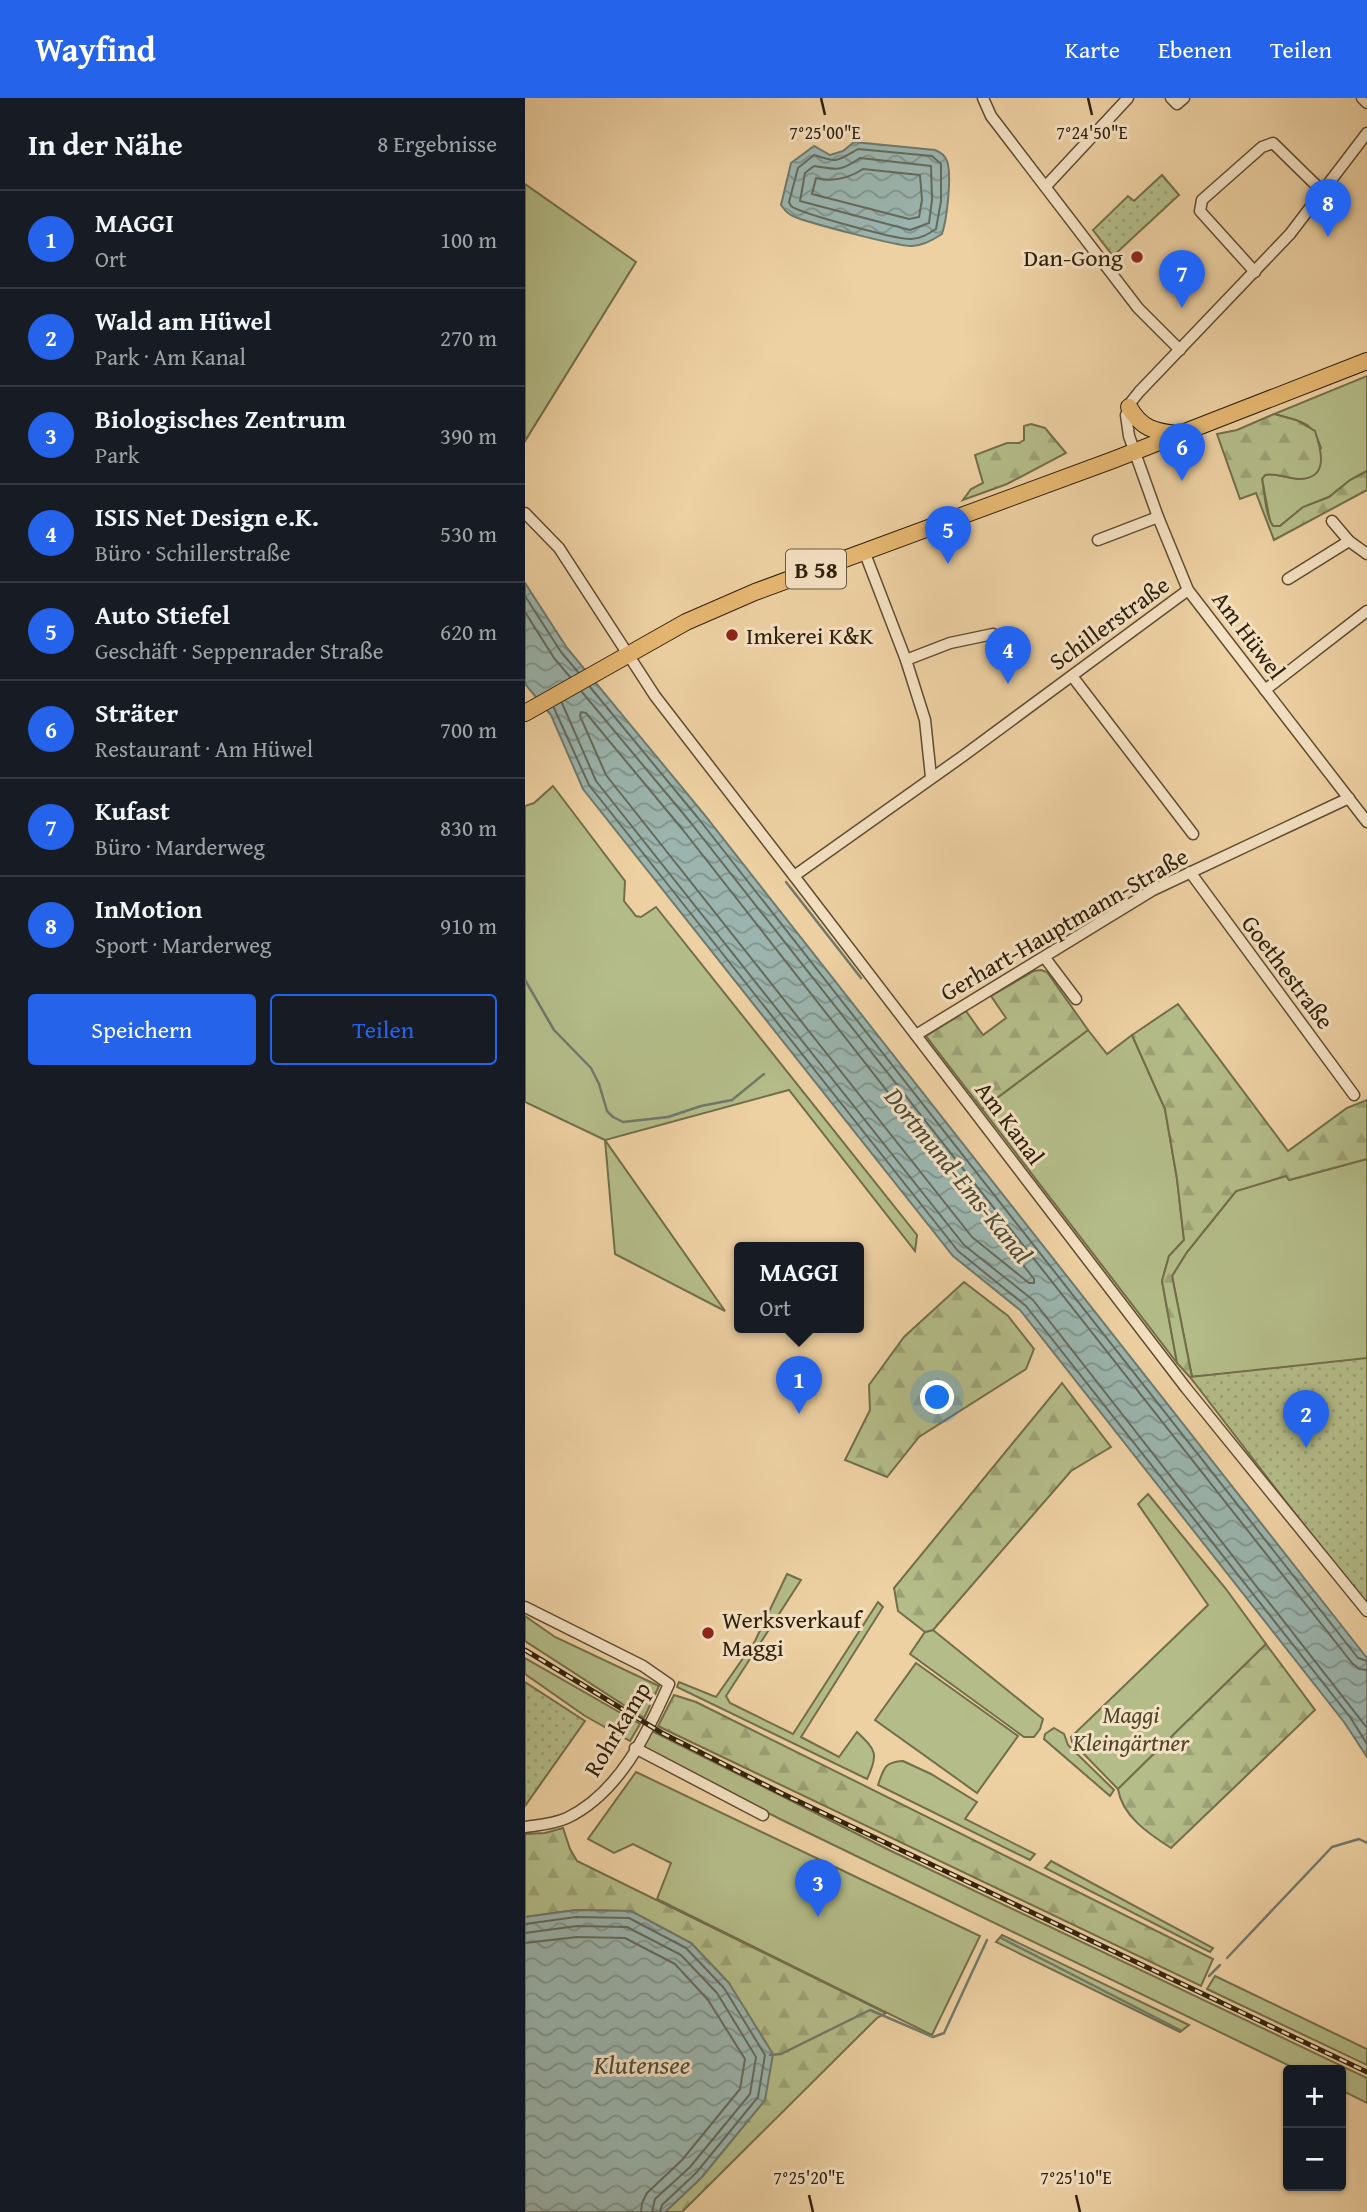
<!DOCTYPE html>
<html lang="de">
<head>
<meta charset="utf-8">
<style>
	body { margin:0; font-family:"Gentium Book Plus",serif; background:#242831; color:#f1f3f6 }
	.controls { position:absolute; right:21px; bottom:21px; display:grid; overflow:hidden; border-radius:7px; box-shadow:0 2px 5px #0004 }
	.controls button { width:63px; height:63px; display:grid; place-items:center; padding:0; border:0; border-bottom:2px solid #363941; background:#171b24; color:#f1f3f6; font:35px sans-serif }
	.you { position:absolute; left:413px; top:1300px; width:24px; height:24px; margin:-18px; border:5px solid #fff; border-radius:50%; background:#1a73e8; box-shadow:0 0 0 10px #1a73e833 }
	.badge { display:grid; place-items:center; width:46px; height:46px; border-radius:50%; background:#2563eb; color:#fff; font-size:23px; font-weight:700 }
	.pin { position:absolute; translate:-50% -58px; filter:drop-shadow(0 2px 4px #0008) }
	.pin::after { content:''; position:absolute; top:37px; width:24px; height:21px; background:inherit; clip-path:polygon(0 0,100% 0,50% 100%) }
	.popup { position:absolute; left:209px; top:1144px; width:130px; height:91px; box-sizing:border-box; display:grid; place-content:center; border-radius:7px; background:#171b24; filter:drop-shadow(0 2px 5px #0005); font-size:23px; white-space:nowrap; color:#9ea1a6 }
	.popup b { font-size:26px; color:#f1f3f6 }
	.popup::after { content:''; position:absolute; left:50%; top:100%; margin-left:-14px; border:14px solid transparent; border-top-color:#171b24 }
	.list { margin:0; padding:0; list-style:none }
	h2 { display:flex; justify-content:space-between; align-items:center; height:91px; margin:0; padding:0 28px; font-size:30px }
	h2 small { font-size:23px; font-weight:400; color:#9ea1a6 }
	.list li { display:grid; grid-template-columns:46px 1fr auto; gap:21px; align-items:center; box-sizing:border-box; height:98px; padding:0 28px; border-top:2px solid #363941 }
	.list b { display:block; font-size:26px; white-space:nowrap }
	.list p { margin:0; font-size:23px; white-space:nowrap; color:#9ea1a6 }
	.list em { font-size:23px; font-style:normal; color:#9ea1a6 }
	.actions { display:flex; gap:14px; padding:21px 28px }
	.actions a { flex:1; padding:16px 0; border:2px solid #2563eb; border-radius:7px; text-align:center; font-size:24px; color:#2563eb }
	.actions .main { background:#2563eb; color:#fff }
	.map { position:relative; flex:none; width:842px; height:2114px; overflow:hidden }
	header { display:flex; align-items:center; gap:42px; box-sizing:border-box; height:98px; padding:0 35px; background:#2563eb; color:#fff }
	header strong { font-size:33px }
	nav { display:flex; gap:38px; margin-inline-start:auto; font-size:24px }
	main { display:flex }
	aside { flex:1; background:#171b24 }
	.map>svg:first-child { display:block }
	.green { fill:#b4bd89; stroke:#726e4a; stroke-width:2 }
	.forest { fill:url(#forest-firs); stroke:#726e4a; stroke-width:2 }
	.park { fill:url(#park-dots); stroke:#726e4a; stroke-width:2 }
	.water { fill:url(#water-waves); stroke:#70796c; stroke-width:2 }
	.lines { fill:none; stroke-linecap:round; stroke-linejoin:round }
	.shore { stroke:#656a5c; stroke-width:2 }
	.stream { stroke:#70796c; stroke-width:2.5 }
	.minor-casing { stroke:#5f4c30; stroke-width:13 }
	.primary-casing { stroke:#2f200a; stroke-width:18 }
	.minor { stroke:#f4e1c3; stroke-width:10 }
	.primary { stroke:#e7b872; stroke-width:16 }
	.rail-casing { stroke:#2f200a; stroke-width:5 }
	.rail { stroke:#f4e1c3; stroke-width:2.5; stroke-dasharray:8; stroke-linecap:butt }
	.ticks { fill:none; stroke:#2f200a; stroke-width:2.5 }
	.poi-dot { fill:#8f2418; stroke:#f4e1c3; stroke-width:2.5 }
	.labels { text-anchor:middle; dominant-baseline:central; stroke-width:6; stroke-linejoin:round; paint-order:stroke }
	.shield { fill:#f4e1c3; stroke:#6a5a42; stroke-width:2 }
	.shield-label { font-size:23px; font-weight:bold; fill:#2f200a }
	.poi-label { font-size:24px; fill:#2f200a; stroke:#f4e1c3; text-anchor:start }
	.street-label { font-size:24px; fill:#2f200a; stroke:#f4e1c3 }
	.park-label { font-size:24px; font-style:italic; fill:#50472a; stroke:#f4e1c3 }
	.water-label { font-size:26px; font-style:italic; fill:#4f4d3b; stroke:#f4e1c3 }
	.ticks-label { font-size:18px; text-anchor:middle; fill:#2f200a; stroke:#f4e1c3; stroke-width:6; stroke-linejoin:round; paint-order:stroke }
</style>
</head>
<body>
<header>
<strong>Wayfind</strong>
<nav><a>Karte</a><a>Ebenen</a><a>Teilen</a></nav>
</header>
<main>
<aside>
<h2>In der Nähe<small>8 Ergebnisse</small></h2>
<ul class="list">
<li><span class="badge">1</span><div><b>MAGGI</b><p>Ort</p></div><em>100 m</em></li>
<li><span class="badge">2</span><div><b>Wald am Hüwel</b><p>Park · Am Kanal</p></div><em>270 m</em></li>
<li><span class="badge">3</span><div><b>Biologisches Zentrum</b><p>Park</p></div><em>390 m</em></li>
<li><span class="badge">4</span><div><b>ISIS Net Design e.K.</b><p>Büro · Schillerstraße</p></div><em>530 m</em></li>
<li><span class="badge">5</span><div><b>Auto Stiefel</b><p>Geschäft · Seppenrader Straße</p></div><em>620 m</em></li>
<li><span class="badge">6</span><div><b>Sträter</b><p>Restaurant · Am Hüwel</p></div><em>700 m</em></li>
<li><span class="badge">7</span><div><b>Kufast</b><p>Büro · Marderweg</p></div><em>830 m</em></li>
<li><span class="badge">8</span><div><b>InMotion</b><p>Sport · Marderweg</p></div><em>910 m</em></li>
</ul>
<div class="actions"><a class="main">Speichern</a><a>Teilen</a></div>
</aside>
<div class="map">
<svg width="842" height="2114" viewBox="0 0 842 2114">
	<defs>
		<pattern id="forest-firs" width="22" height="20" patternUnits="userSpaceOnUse" patternTransform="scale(1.75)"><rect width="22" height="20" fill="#b4bd89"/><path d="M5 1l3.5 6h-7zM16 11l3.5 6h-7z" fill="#9ba275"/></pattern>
		<pattern id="park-dots" width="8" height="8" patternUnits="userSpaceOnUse" patternTransform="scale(1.75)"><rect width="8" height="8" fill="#b4bd89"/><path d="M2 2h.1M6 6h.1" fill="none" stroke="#9ba275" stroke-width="1.8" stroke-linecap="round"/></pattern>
		<pattern id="water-waves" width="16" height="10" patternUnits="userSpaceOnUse" patternTransform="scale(1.75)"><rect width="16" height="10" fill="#9bb5ae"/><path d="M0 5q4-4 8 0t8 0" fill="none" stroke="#7f938c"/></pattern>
	</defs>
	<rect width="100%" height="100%" fill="#eed1a3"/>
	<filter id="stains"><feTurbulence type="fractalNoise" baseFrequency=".00286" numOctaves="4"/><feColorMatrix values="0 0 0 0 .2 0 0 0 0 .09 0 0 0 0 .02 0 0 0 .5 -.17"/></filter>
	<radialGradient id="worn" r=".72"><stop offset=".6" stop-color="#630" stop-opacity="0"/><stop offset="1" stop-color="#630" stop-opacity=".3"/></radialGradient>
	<g class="green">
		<path d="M0 86 111 164 0 343Z"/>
		<path d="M842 278V373L825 382 804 399 779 409 755 428H748L745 423 737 381 740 377 746 376 773 381 796 350C786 321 776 324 749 316Z"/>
		<path d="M28 688 100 783 99 803 111 818 116 819 131 809 392 1137 390 1153 264 992 80 1042 200 1213 90 1156 80 1042 0 1004V708L9 705Z"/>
		<path d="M563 932 582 956 607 937 640 1011 652 1081 659 1142 644 1158 637 1183 652 1265 457 1011Z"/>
		<path d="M842 1061V1261L667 1279 647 1178 662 1154 711 1093 761 1078 765 1082Z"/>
		<path d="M623 1396 701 1491 741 1546 593 1691 547 1644 546 1639 683 1507 613 1406Z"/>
		<path d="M262 1476 276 1482 201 1598 205 1605 268 1636 353 1504 358 1509 276 1639 314 1659 332 1634C351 1652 354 1656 342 1681L152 1589 154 1584 191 1599 230 1543Z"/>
		<path d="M0 1518 30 1539 134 1588 119 1620 0 1543Z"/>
		<path d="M408 1532 518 1621 515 1631 509 1639H499L385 1556 400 1534Z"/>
		<path d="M0 1560 115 1626 105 1643 60 1618 0 1576Z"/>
		<path d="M391 1565 493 1638 452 1695 350 1622Z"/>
		<path d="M529 1630 539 1636 543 1647 589 1692 585 1698 519 1641 520 1636Z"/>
		<path d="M127 1633 364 1752 842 1980V2005L816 1992V1972H773L255 1721 118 1650Z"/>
		<path d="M378 1663 406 1676 452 1704 440 1721 510 1756 505 1762 353 1687C359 1670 359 1664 378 1663Z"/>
		<path d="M111 1674 455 1838 407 1937 132 1801 146 1765 108 1746 89 1755 63 1741Z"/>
		<path d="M526 1763 688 1850 685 1854 520 1770Z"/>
		<path d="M477 1837 664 1927 655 1934 471 1844Z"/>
		<path d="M690 1878 842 1951V1967L682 1891Z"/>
	</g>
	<g class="forest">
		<path d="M749 316 771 322 790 333C796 351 805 381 774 381 762 381 751 374 740 377L737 381C740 396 740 416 748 428H755L778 409 804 399 825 382 842 373V392L749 442 731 395 715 401 692 336 712 332Z"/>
		<path d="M506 326 520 330 541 355 482 386 438 402 446 391 458 385 450 357 482 345H494L499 342V328Z"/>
		<path d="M516 872 522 874 563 932 457 1011 401 938 441 913 458 937 481 920 466 898 509 873Z"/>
		<path d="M653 906 763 1053 822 1010 842 1002V1061L764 1082 761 1078 711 1093 662 1154 647 1178 667 1279 773 1270 788 1440 749 1382 684 1303 685 1301 652 1265 637 1183 644 1158 659 1142 652 1081 640 1011 607 937Z"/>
		<path d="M439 1184 483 1218 509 1251 501 1271 394 1339 362 1379 320 1362 345 1312 344 1287 379 1239Z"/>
		<path d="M537 1285 586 1349 546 1373 408 1532 400 1534 373 1513 369 1490Z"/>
		<path d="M741 1546 790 1612 646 1750C624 1736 597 1718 593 1691Z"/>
		<path d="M149 1597 171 1604 688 1861 676 1888 139 1631 133 1628Z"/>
		<path d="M38 1730 45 1751 52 1763 361 1915 352 1920 157 2114H140L176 2080 240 2002 204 1885 166 1845 106 1813 51 1812 0 1819V1736L20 1735Z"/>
	</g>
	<g class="park">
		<path d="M637 77 654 97 588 158 568 132 603 98 609 103Z"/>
		<path d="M842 1260V1506C781 1432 724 1355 665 1279Z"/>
		<path d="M0 1584 60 1623 0 1708Z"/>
	</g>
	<g class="water">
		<path d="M329 44 410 52C415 54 420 57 422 63 427 77 422 121 417 136 408 142 398 148 387 148 375 149 280 124 268 118 262 116 259 111 256 107L266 65 289 48 305 57 318 53Z"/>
		<path d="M0 485 42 550 178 715 842 1560V1659L819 1624 495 1212 428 1158 58 691 26 617 0 586Z"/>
		<path d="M51 1812 106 1813 166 1845 204 1885 248 1956 240 2002 176 2080 140 2114H0V1819Z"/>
	</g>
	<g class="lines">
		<g class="shore">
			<path d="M333 51 407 58 416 66V103L411 131C403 136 395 141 386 141 373 142 274 115 266 108L264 104 273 70 289 57C313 65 311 64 333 51Z"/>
			<path d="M335 60 406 68 407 102 404 125 385 132 275 103 280 75 289 68C312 71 313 75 335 60Z"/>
			<path d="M338 71 395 77 397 102 394 119 384 121 287 96 291 80C308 84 323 81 338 71Z"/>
			<path d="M0 498 36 554 53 574"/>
			<path d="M0 514 29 560 45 579"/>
			<path d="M65 589 173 720 833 1560 842 1563"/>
			<path d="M57 594 166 725 827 1565 834 1571 842 1572"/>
			<path d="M37 605 71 683 439 1147 508 1202 842 1630"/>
			<path d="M29 610 64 687 433 1153 501 1208 825 1619 842 1646"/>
			<path d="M56 614 61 615 158 732 509 1181V1185H504L447 1139 81 677 55 618Z"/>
			<path d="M0 1826 51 1819 104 1820 161 1850 199 1890 240 1957 233 1999 171 2075 137 2107 135 2114"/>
			<path d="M0 1835 52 1828 102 1829 156 1857 192 1895 231 1959 225 1996 165 2069 130 2101 127 2114"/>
			<path d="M0 1845 52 1839 100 1840 150 1866 183 1902 220 1961 215 1991 157 2062 122 2095 117 2105 116 2114"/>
		</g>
		<g class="stream">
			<path d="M261 784 336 880"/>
			<path d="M0 882 29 932 66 970 74 986 82 1013 88 1019 98 1024 143 1019 176 1008 207 1002 239 976"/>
			<path d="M476 1840 655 1932"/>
			<path d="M702 1860 807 1749 834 1741 842 1745"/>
			<path d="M684 1878 695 1867"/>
			<path d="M245 1957 256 1956 345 1912 408 1939 419 1935 462 1842"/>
		</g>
		<defs>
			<g id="minor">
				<path d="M458 0 466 18 613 210 655 252"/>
				<path d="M646 0 652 6 659 0"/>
				<path d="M837 0 842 5"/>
				<path d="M842 35 765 136 614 294 606 304 601 317 604 338 633 419 663 492 842 724"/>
				<path d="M521 88 603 0"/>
				<path d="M730 174 675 113 677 102 737 49 748 45 796 92"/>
				<path d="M0 415 34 450 130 598 269 778 661 1290 842 1513"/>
				<path d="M807 423 824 443 842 456"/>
				<path d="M573 442 633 419"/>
				<path d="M339 453 381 562 400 622 406 679"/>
				<path d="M763 481 824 443"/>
				<path d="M381 562 425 545 468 536"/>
				<path d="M547 578 668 736"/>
				<path d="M740 592 842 513"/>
				<path d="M665 774 829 997"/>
				<path d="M269 778 438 658 663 492"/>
				<path d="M520 860 551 901"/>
				<path d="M391 937 628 792 824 700"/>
				<path d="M0 1509 118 1568 144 1586C122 1636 94 1695 42 1720 29 1726 14 1727 0 1729"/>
				<path d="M110 1650 238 1717"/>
			</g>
			<g id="primary">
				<path d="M604 309C616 330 629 334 653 336"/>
				<path d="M0 615 161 524 230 494 588 362 842 263"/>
			</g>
		</defs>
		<use href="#minor" class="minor-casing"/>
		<use href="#primary" class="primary-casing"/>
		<use href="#minor" class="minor"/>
		<use href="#primary" class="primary"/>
		<defs>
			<path id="rail" d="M0 1552 137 1635 256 1695 842 1974"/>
		</defs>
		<use href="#rail" class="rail-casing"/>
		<use href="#rail" class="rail"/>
	</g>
	<path class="ticks" d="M296 0 300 17M563 0 567 17M284 2097 288 2114M551 2097 555 2114"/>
	<g class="poi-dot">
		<circle cx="612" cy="159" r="7"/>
		<circle cx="207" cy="537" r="7"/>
		<circle cx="183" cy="1535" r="7"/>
	</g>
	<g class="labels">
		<rect class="shield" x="261" y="451.5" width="60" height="39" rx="5"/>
		<g class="shield-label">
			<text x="291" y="471">B 58</text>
		</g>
		<g class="poi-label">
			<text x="598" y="159" text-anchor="end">Dan-Gong</text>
			<text x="221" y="537">Imkerei K&amp;K</text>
			<text x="197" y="1521">Werksverkauf<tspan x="197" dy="28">Maggi</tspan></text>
		</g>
		<g class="street-label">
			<text transform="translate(584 525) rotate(-36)">Schillerstraße</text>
			<text transform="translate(724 537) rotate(53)">Am Hüwel</text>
			<text transform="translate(539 826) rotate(-30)">Gerhart-Hauptmann-Straße</text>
			<text transform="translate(763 874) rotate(53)">Goethestraße</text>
			<text transform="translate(485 1025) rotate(53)">Am Kanal</text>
			<text transform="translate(92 1631) rotate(-59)">Rohrkamp</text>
		</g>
		<g class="park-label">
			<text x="606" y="1616">Maggi<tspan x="606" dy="28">Kleingärtner</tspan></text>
		</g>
		<g class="water-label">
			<text transform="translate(434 1077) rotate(51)">Dortmund-Ems-Kanal</text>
			<text x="117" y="1966">Klutensee</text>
		</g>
	</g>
	<g class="ticks-label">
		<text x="567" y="41">7°24'50"E</text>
		<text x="300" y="41">7°25'00"E</text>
		<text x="284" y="2086">7°25'20"E</text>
		<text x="551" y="2086">7°25'10"E</text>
	</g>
	<rect width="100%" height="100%" filter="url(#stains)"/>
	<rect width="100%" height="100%" fill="url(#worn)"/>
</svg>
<div class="controls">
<button>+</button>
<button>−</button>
</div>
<div class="you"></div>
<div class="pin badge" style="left:274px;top:1316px">1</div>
<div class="popup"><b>MAGGI</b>Ort</div>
<div class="pin badge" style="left:781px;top:1350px">2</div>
<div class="pin badge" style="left:293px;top:1819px">3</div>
<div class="pin badge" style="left:483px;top:586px">4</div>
<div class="pin badge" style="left:423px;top:466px">5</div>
<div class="pin badge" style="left:657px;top:383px">6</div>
<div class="pin badge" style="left:657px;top:210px">7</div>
<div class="pin badge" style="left:803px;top:139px">8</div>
</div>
</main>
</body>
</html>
